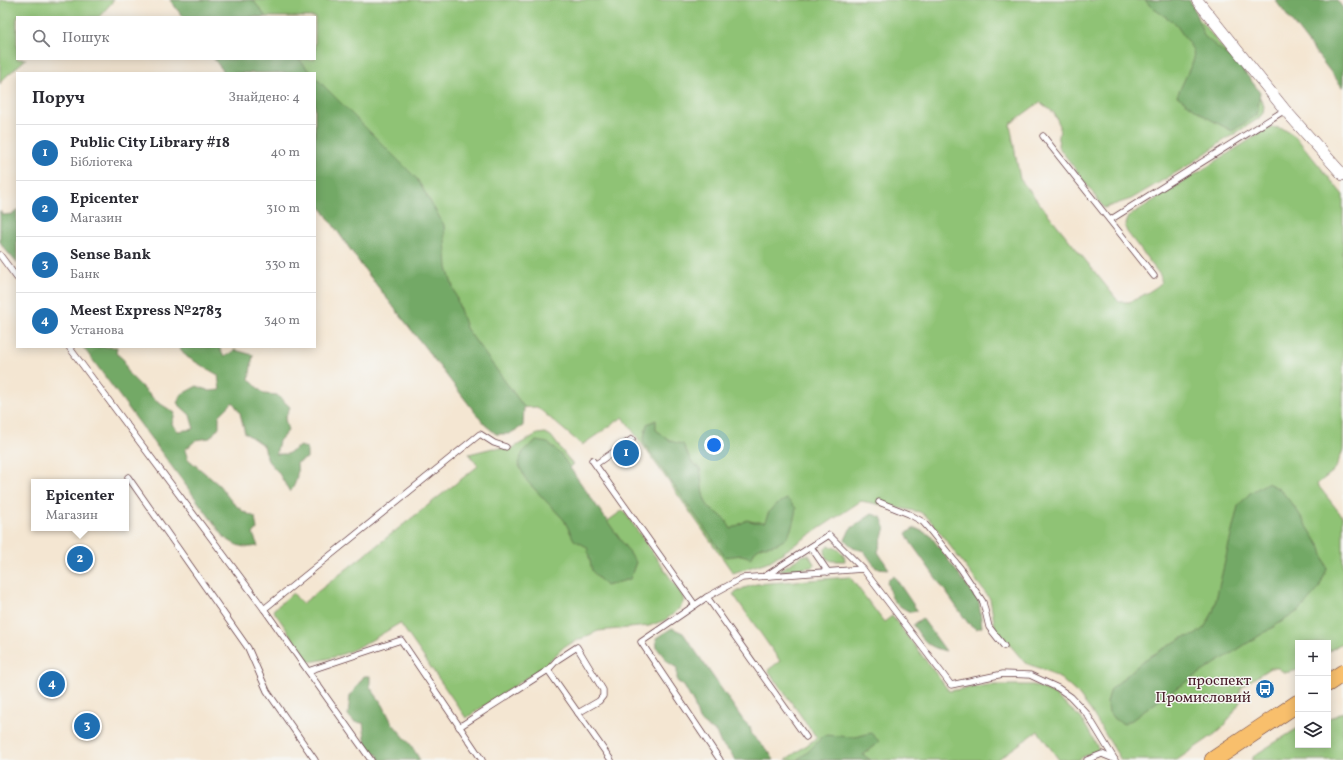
<!DOCTYPE html>
<html lang="uk">
<head>
<meta charset="utf-8">
<style>
	body { margin:0; font-family:Vollkorn,serif; background:#f2f2f3; color:#2b2b33 }
	.controls { position:absolute; right:12px; bottom:12px; display:grid; overflow:hidden; border-radius:0px; box-shadow:0 2px 10px #0003 }
	.controls button { width:36px; height:36px; display:grid; place-items:center; padding:0; border:0; border-bottom:1px solid #e1e1e2; background:#fff; color:#2b2b33; font:20px sans-serif }
	.you { position:absolute; left:714px; top:445px; width:14px; height:14px; margin:-10px; border:3px solid #fff; border-radius:50%; background:#1a73e8; box-shadow:0 0 0 6px #1a73e833 }
	.badge { display:grid; place-items:center; width:26px; height:26px; border-radius:50%; background:#1f6fb2; color:#fff; font-size:13px; font-weight:700 }
	.pin { position:absolute; translate:-50% -50%; border:2px solid #fff; box-shadow:0 1px 4px #0006 }
	.popup { position:absolute; left:31px; top:479px; width:98px; height:52px; box-sizing:border-box; display:grid; place-content:center; border-radius:0px; background:#fff; filter:drop-shadow(0 1px 3px #0005); font-size:13px; white-space:nowrap; color:#7c7c81 }
	.popup b { font-size:15px; color:#2b2b33 }
	.popup::after { content:''; position:absolute; left:50%; top:100%; margin-left:-8px; border:8px solid transparent; border-top-color:#fff }
	.list { margin:0; padding:0; list-style:none }
	h2 { display:flex; justify-content:space-between; align-items:center; height:52px; margin:0; padding:0 16px; font-size:17px }
	h2 small { font-size:13px; font-weight:400; color:#7c7c81 }
	.list li { display:grid; grid-template-columns:26px 1fr auto; gap:12px; align-items:center; box-sizing:border-box; height:56px; padding:0 16px; border-top:1px solid #e1e1e2 }
	.list b { display:block; font-size:15px; white-space:nowrap }
	.list p { margin:0; font-size:13px; white-space:nowrap; color:#7c7c81 }
	.list em { font-size:13px; font-style:normal; color:#7c7c81 }
	.icon { flex:none; width:22px; height:22px; fill:none; stroke:currentColor; stroke-width:2; stroke-linecap:round; stroke-linejoin:round }
	.map { position:relative; flex:none; width:1343px; height:760px; overflow:hidden }
	.search { position:absolute; background:#fff; box-shadow:0 2px 10px #0003; left:16px; top:16px; width:300px; height:44px; display:flex; align-items:center; gap:10px; box-sizing:border-box; padding:0 14px; border-radius:0px; color:#7c7c81; font-size:15px }
	.panel { position:absolute; background:#fff; box-shadow:0 2px 10px #0003; left:16px; top:72px; width:300px; height:276px; border-radius:0px }
	.map>svg:first-child { display:block }
</style>
</head>
<body>
<div class="map">
<svg width="1343" height="760" viewBox="0 0 1343 760">
	<rect width="100%" height="100%" fill="#f6f6f2"/>
	<filter id="ink" filterUnits="userSpaceOnUse"><feTurbulence type="fractalNoise" baseFrequency=".025" numOctaves="2"/><feDisplacementMap in="SourceGraphic" scale="8" xChannelSelector="R" yChannelSelector="G"/><feConvolveMatrix kernelMatrix="1 2 1 2 8 2 1 2 1" color-interpolation-filters="sRGB"/></filter>
	<filter id="wash" filterUnits="userSpaceOnUse"><feTurbulence type="fractalNoise" baseFrequency=".012" numOctaves="4" result="noise"/><feDisplacementMap in="SourceGraphic" scale="16" xChannelSelector="R" yChannelSelector="G"/><feGaussianBlur stdDeviation="0.9" result="paint"/><feColorMatrix in="noise" values="0 0 0 0 0 0 0 0 0 0 0 0 0 0 0 0 0 1.4 0 .05"/><feComposite in="paint" operator="in"/></filter>
	<g filter="url(#wash)">
		<rect width="100%" height="100%" fill="#f4e6d2"/>
		<!-- green -->
		<g fill="#8fc375" stroke="#6c7150">
			<polygon points="0,0 114,0 99,17 17,17 17,59 26,59 2,80 0,84"/>
			<path d="M170 0H1184L1257 91 1264 106 1263 113 1258 119 1223 141 1189 165 1131 199 1104 208 1058 146 1060 126 1054 113 1040 102 1010 124 1020 179 1119 302C1122 302 1126 302 1129 302 1134 301 1156 288 1160 284 1162 281 1161 278 1160 275L1127 232 1125 227 1129 216 1267 129C1278 125 1286 130 1295 136L1343 195V450L1335 470 1317 484 1343 517V642L1328 652V643H1298V670C1289 672 1286 675 1278 668H1270L1241 687 1239 695 1240 702 1225 725 1215 734 1177 760H1121L1091 711 1078 694 1061 679 1047 671 1025 663 995 627 990 599 938 530 928 518 920 512 861 501 770 561 733 573 623 417 582 445 537 407 473 409 362 266 315 199V73H225L214 59H315V17H183Z"/>
			<path d="M545 433 551 436 573 465 567 469 605 523 623 510 682 595 684 601 681 606 676 612 665 620 649 626 598 631 565 646 543 667 466 718 400 623C370 641 346 658 309 662L273 610 293 593 302 604 478 466 469 454 493 448 511 449 537 434Z"/>
			<path d="M828 546C836 547 845 552 845 561H832L826 558 825 549Z"/>
			<polygon points="804,555 809,555 814,564 813,567 778,571"/>
			<polygon points="850,577 884,622 892,616 949,691 989,685 1033,685 1051,692 1081,718 1100,751 1093,752 1077,760 1059,760 1038,731 997,760 785,760 817,738 768,670 780,661 733,594 744,588 756,584"/>
			<polygon points="1343,712 1343,760 1251,760 1255,755 1298,728 1298,745 1328,745 1328,718 1336,716"/>
		</g>
		<!-- forest -->
		<g fill="#73a966" stroke="#5e6448">
			<polygon points="170,0 253,0 266,17 183,17"/>
			<polygon points="1145,0 1189,0 1192,4 1204,36 1239,65 1260,92 1257,115 1232,131 1206,117 1177,96 1194,59 1193,50 1175,23 1151,7"/>
			<polygon points="1275,0 1337,0 1343,8 1343,88"/>
			<polygon points="214,59 299,59 311,73 225,73"/>
			<polygon points="315,77 417,179 444,225 447,268 466,328 524,407 523,426 509,434 496,434 484,424 362,266 315,199"/>
			<polygon points="17,209 17,263 3,247 0,241 0,211 3,215 13,214"/>
			<path d="M83 347H117L116 353 124 360 128 373 156 401 175 413 172 424 178 431 194 429 190 415 177 403 182 394 197 386 210 391 220 390 218 375 187 357 179 347H219L224 357 235 350 253 355 249 379 264 394 277 395 290 407 285 419 288 431 279 441 276 454H287L300 446 307 448V458L297 463C298 474 297 483 290 492L278 472 268 461 264 446 245 433 240 413 233 402 219 416V427L210 438 196 440 185 450 188 459 219 485 232 502 244 512 255 517 257 529 253 534 258 546C243 549 237 546 225 538Z"/>
			<path d="M656 420V430C668 438 668 442 683 444L692 463 700 468C703 481 700 496 709 507 711 510 716 512 719 514 724 518 728 523 731 529L747 520 754 522H765C770 507 773 506 787 499L796 508C792 531 789 546 762 546L755 551 751 558 742 555 725 557 643 442 647 424Z"/>
			<polygon points="536,441 548,443 561,455 636,562 630,579 606,586 592,571 587,547 574,540 564,520 526,480 518,463 524,450"/>
			<polygon points="1267,483 1280,489 1296,509 1321,548 1327,569 1318,590 1300,610 1172,691 1132,720 1124,724 1114,719 1109,712 1107,702 1111,689 1144,660 1182,638 1195,635 1204,628 1213,612 1238,506 1250,493"/>
			<polygon points="872,514 881,517 885,527 878,552 889,569 876,568 864,551 853,548 845,540 850,529"/>
			<polygon points="915,528 930,535 979,602 982,627 976,629 968,623 911,543 906,533"/>
			<path d="M894 576 917 610 910 612C893 603 891 600 887 581Z"/>
			<path d="M922 618 946 651C927 647 923 640 913 625Z"/>
			<polygon points="672,628 683,633 743,720 750,727 752,735 769,752 774,760 735,760 731,753 721,744 716,732 709,728 699,720 694,704 684,686 677,681 677,668 669,663 657,648 656,638"/>
			<polygon points="364,676 370,676 370,687 383,705 392,723 411,745 420,760 380,760 378,755 366,745 363,723 354,722 348,715 350,696"/>
			<polygon points="871,733 879,741 876,745 863,755 871,760 797,760 809,751 824,735 855,737"/>
		</g>
	</g>
	<g filter="url(#ink)">
		<g fill="none" stroke-linecap="round" stroke-linejoin="round">
			<defs>
				<g id="service">
					<polyline points="1043,136 1154,276"/>
					<polyline points="1110,220 1285,110"/>
					<polyline points="0,255 17,278"/>
					<polyline points="69,347 264,609 371,760"/>
					<polyline points="592,460 695,605"/>
					<polyline points="596,464 632,439"/>
					<polyline points="128,477 248,648 267,691 315,760"/>
					<polyline points="879,502 909,514 923,522 929,529 961,569 983,602 989,627 1004,646"/>
					<polyline points="811,547 828,572"/>
					<polyline points="767,575 829,535 863,569"/>
					<polyline points="707,597 742,578 863,569 951,685 1003,674 1030,675 1058,688 1071,697 1087,714 1115,760"/>
					<polyline points="264,609 480,434 494,443 506,447"/>
					<polyline points="548,670 611,760"/>
					<polyline points="308,671 401,640 482,760"/>
					<polyline points="459,727 548,670 557,660 577,647 603,690 603,696 599,701 578,713"/>
					<polyline points="720,760 641,642 707,597 806,737"/>
					<polyline points="1087,760 1102,754 1114,759"/>
				</g>
				<polyline id="minor" points="1197,0 1285,110 1343,175"/>
				<g id="primary">
					<polyline points="1328,683 1343,673"/>
					<polyline points="1213,760 1298,703"/>
				</g>
			</defs>
			<!-- service casing -->
			<use href="#service" stroke="#643d44" stroke-width="7"/>
			<!-- minor casing -->
			<use href="#minor" stroke="#643d44" stroke-width="12"/>
			<!-- primary casing -->
			<use href="#primary" stroke="#643d44" stroke-width="18"/>
			<!-- service -->
			<use href="#service" stroke="#fff" stroke-width="5.5"/>
			<!-- minor -->
			<use href="#minor" stroke="#fff" stroke-width="11"/>
			<!-- primary -->
			<use href="#primary" stroke="#f8bf6c" stroke-width="17"/>
		</g>
	</g>
	<!-- icons -->
	<defs>
		<symbol id="bus-disc" viewBox="-11 -11 22 22"><circle r="9.5" fill="#1f6fb2" stroke="#f6f6f2"/><path d="M-5-6H5V4H4V6H2V4H-2V6H-4V4H-5ZM-3.5-4V0h7V-4ZM-3.5 1.2v1.5H-2V1.2ZM2 1.2v1.5H3.5V1.2Z" fill="#fff"/></symbol>
	</defs>
	<g fill-rule="evenodd">
		<use href="#bus-disc" x="1254" y="678" width="22" height="22"/>
	</g>
	<g text-anchor="middle" stroke-width="3" stroke-linejoin="round" paint-order="stroke">
		<!-- poi labels -->
		<g font-size="15" fill="#4a1f2b" stroke="#f6f6f2" text-anchor="end">
			<text x="1251" y="685">проспект<tspan x="1251" dy="17">Промисловий</tspan></text>
		</g>
	</g>
</svg>
<div class="controls">
<button>+</button>
<button>−</button>
<button><svg class="icon" aria-label="layers" viewBox="0 0 24 24"><path d="M12 4l9 5-9 5-9-5zM3 14l9 5 9-5"/></svg></button>
</div>
<div class="you"></div>
<div class="pin badge" style="left:626px;top:453px">1</div>
<div class="pin badge" style="left:80px;top:559px">2</div>
<div class="popup"><b>Epicenter</b>Магазин</div>
<div class="pin badge" style="left:87px;top:726px">3</div>
<div class="pin badge" style="left:52px;top:684px">4</div>
<div class="search"><svg class="icon" aria-label="search" viewBox="0 0 24 24"><circle cx="10" cy="10" r="6"/><path d="M15 15l6 6"/></svg>Пошук</div>
<section class="panel">
<h2>Поруч<small>Знайдено: 4</small></h2>
<ul class="list">
<li><span class="badge">1</span><div><b>Public City Library #18</b><p>Бібліотека</p></div><em>40 m</em></li>
<li><span class="badge">2</span><div><b>Epicenter</b><p>Магазин</p></div><em>310 m</em></li>
<li><span class="badge">3</span><div><b>Sense Bank</b><p>Банк</p></div><em>330 m</em></li>
<li><span class="badge">4</span><div><b>Meest Express №2783</b><p>Установа</p></div><em>340 m</em></li>
</ul>
</section>
</div>
</body>
</html>
